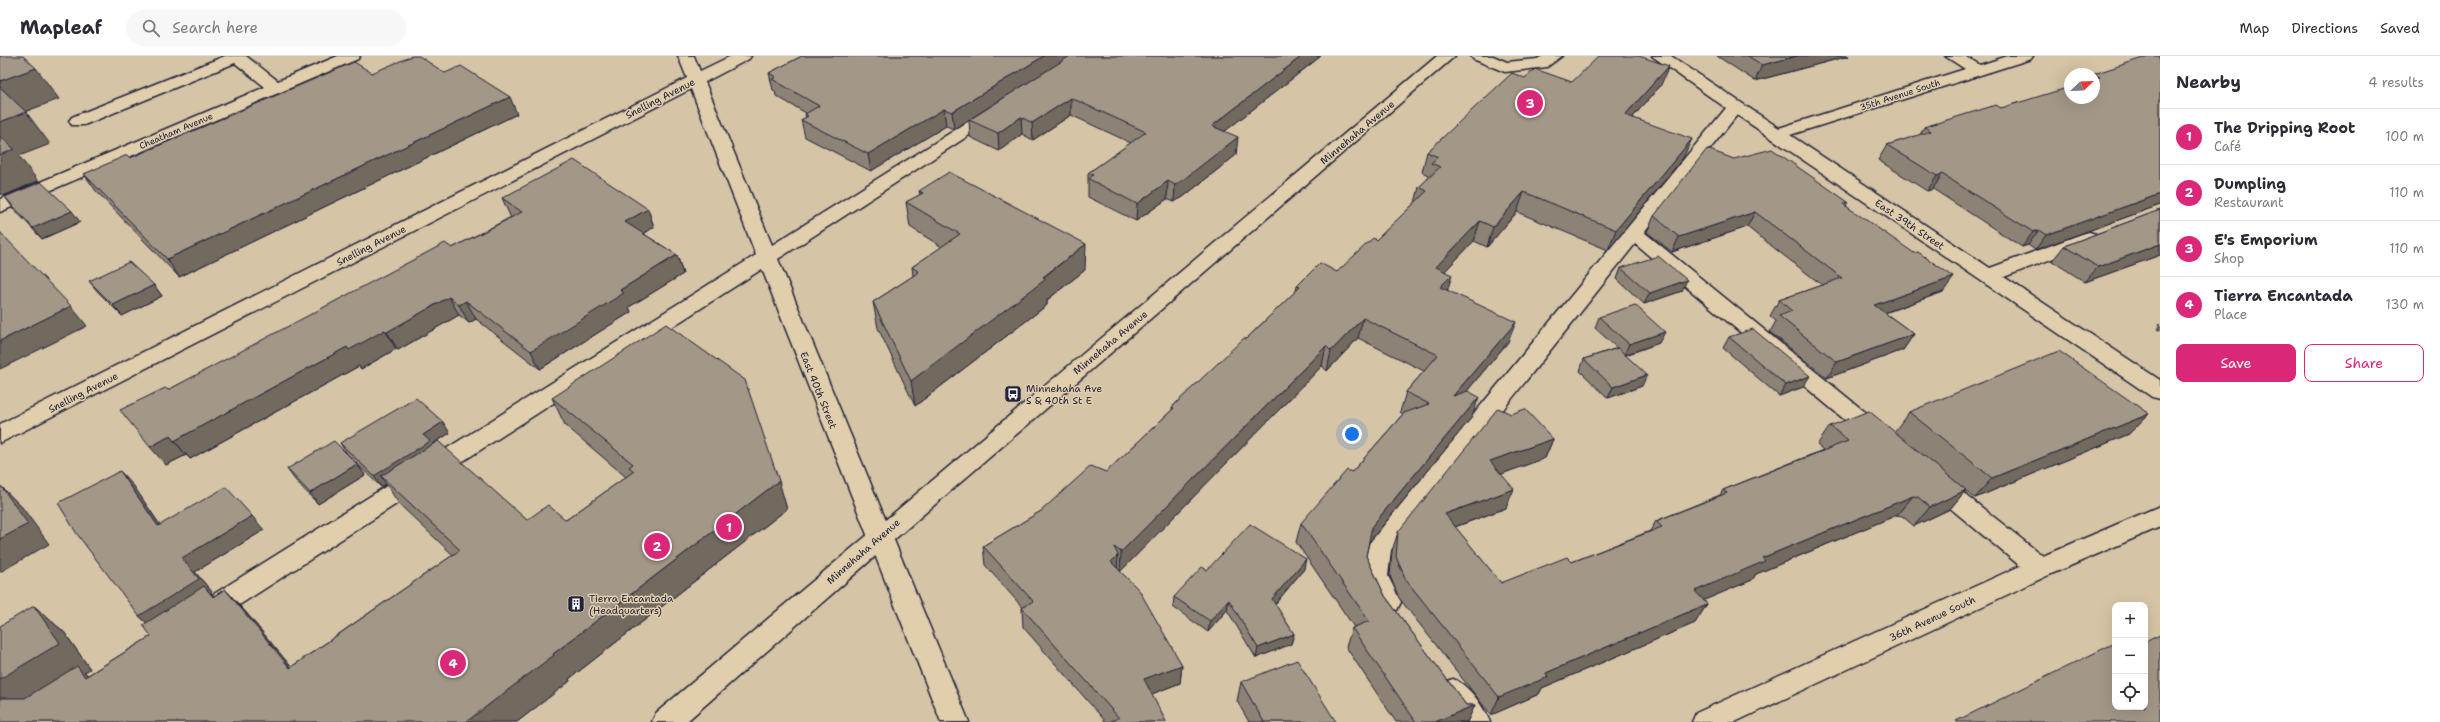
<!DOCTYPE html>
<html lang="en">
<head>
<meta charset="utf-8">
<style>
	body { margin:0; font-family:"Shantell Sans",sans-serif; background:#f7f7f7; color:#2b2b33 }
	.controls { position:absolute; right:12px; bottom:12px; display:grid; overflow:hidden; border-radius:8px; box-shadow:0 4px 16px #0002 }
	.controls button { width:36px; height:36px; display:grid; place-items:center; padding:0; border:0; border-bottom:1px solid #e1e1e2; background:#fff; color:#2b2b33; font:20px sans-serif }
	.compass { position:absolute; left:2064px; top:12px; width:36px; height:36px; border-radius:50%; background:#fff; box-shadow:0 4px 16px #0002; rotate:67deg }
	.you { position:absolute; left:1352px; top:378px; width:14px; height:14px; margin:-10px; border:3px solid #fff; border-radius:50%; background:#1a73e8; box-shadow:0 0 0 6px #1a73e833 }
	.badge { display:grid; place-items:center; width:26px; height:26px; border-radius:50%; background:#db2777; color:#fff; font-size:13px; font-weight:700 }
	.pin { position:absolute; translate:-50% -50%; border:2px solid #fff; box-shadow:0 1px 4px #0006 }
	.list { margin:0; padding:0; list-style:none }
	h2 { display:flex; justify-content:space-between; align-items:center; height:52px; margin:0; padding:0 16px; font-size:17px }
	h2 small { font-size:13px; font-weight:400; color:#7c7c81 }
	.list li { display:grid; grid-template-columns:26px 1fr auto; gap:12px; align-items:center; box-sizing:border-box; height:56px; padding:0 16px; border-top:1px solid #e1e1e2 }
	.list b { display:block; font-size:15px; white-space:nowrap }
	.list p { margin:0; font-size:13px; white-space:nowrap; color:#7c7c81 }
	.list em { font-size:13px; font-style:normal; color:#7c7c81 }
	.actions { display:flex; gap:8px; padding:12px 16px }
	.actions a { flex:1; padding:9px 0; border:1px solid #db2777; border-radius:8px; text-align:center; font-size:14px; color:#db2777 }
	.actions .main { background:#db2777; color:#fff }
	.icon { flex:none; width:22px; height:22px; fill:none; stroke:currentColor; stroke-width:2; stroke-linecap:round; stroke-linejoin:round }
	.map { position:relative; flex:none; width:2160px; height:666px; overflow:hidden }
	header { display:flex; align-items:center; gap:24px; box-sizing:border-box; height:56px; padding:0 20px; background:#fff; border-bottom:1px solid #e1e1e2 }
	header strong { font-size:19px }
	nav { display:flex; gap:22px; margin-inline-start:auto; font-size:14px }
	.search { width:280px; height:36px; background:#f7f7f7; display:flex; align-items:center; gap:10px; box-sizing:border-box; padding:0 14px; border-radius:22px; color:#7c7c81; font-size:15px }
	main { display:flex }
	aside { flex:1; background:#fff }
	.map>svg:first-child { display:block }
</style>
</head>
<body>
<header>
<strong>Mapleaf</strong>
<div class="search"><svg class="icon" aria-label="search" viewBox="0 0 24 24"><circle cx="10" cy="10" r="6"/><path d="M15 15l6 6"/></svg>Search here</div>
<nav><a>Map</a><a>Directions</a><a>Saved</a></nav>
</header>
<main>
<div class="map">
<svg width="2160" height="666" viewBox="0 0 2160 666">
	<rect width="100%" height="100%" fill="#d5c4a5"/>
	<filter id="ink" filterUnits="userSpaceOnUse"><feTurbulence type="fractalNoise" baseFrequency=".025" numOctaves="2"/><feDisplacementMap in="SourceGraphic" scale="8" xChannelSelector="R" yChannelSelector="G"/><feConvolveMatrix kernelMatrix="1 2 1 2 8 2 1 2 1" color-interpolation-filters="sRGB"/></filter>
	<g filter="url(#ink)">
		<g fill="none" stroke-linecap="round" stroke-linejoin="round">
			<defs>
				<g id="minor">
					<polygon points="225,0 246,0 278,25 338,0 360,0 358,3 0,156 0,143 265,31 235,7 84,69 72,69 69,65 72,61"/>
					<polygon points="678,0 694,0 700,15 731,0 751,0 749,3 705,26 772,189 990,52 1002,52 1005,56 778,203 969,666 941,666 762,213 216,564 207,567 198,564 194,556 198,548 756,199 691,33 0,387 0,368 687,22"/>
					<polygon points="1471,0 1493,0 1507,6 1537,3 1543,0 1562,0 1547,11 1505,16 1473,3"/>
					<path d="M1652 0H1671L1779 72 1965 13 1945 0H1965L1980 9 2008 0H2033L2031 3 1790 79 1990 212 2082 178 2089 176 2096 178 2099 182 2096 186 2004 221 2160 324V343L2152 341 1737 59 1644 176 1886 373 1889 379 1886 385 1878 388 1870 385 1635 188 1391 494 1388 520 1401 546 1397 554 1388 557 1379 554C1366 528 1356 512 1370 484L1726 52Z"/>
					<polygon points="1934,417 1942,420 2043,500 2160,450 2160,471 2049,519 1735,666 1692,666 1696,657 2020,510 1926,432 1922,426 1926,420"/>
					<path d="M1453 623C1469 629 1483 650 1490 666H1460L1439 635 1443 626Z"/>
				</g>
				<polygon id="major" points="1437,0 1455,0 888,489 686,666 652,666 656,657"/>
			</defs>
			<!-- minor casing -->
			<use href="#minor" stroke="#22223b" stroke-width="3"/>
			<!-- major casing -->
			<use href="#major" stroke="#22223b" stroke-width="3"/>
			<!-- minor -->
			<use href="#minor" fill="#e0ceac" fill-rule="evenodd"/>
			<!-- major -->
			<use href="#major" fill="#e0ceac" fill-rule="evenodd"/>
		</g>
		<!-- wall -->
		<g fill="#8c8274" stroke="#22223b">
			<polygon points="802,0 1321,0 1225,75 1236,99 1183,141 1174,146 1167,143 1136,165 1088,141 1088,117 1131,87 1071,59 1033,84 1022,78 999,95 970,81 969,64 970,63 954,73 946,70 871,115 805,81 801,64 806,61 805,58 806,57 776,40 775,35 773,34 769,17"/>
			<polygon points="1717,0 1849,0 1755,25"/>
			<polygon points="2160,0 2160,149 2035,194 2028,189 2022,191 1933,133 1927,135 1878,104 1887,89 1920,79 1924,71 2001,52 2094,42 2094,18"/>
			<polygon points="372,17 445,17 517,58 179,221 96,135 84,118 130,102"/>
			<polygon points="1525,22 1572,26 1661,29 1633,61 1683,102 1608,194 1517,156 1487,191 1474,185 1445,215 1448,235 1508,286 1467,335 1472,361 1369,487 1366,500 1385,540 1466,649 1475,649 1467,666 1396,666 1346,591 1352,572 1354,571 1296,486 1301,467 1352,416 1403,358 1400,356 1406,336 1424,315 1358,282 1327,315 1322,310 1120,515 1182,609 1180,627 1151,638 1166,666 1106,666 1023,571 1022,552 1023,552 985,509 983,490 1106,416 1172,354 1172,351 1246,283 1296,235 1297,230 1337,216 1376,184 1415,147 1419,131 1427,124 1428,119 1422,116 1427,96"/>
			<polygon points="919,135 1085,214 1047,244 1047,249 915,350 878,272 873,246 913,220 912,211 942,191 910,171 906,146 920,139"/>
			<polygon points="5,141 80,166 42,183 13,152"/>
			<polygon points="502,142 648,153 654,171 644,178 677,199 683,218 629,251 631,256 540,313 476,263 469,267 459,259 398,294 396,293 361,313 359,310 190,403 186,399 166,409 168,334 456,190 511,161 510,160"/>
			<polygon points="1848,146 1846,150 1943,236 1885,257 1914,278 1903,294 1827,322 1770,276 1776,265 1770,260 1779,244 1822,229 1747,171 1672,196 1647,176 1654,160"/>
			<polygon points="2160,154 2160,199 2085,226 2052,205 2064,190"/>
			<polygon points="1621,212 1682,235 1644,248 1617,223"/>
			<polygon points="89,225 154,229 162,240 122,260 98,236"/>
			<polygon points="1599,261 1659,287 1626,299 1642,330 1608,342 1580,315 1584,303 1617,292 1595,272"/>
			<polygon points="2160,268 2160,275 2157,273 2159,270"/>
			<polygon points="1729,281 1803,331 1779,340 1723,292"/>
			<polygon points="552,342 787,453 569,623 570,625 517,666 0,666 34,550 64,576 90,613 84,616 88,619 151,580 146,566 133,429 160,469 264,474 195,516 212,536 211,537 214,540 225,533 249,560 291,611 453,499 399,448 386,428 381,431 356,407 365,419 318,448 295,424 287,413 347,398 340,387 450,377 432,388 432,389 527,464 566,464 626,421 565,369"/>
			<polygon points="1909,356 2149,358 2129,378 1975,442 1965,435 1950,453 1914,470 1902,460 1897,459 1756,518 1752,524 1704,544 1707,548 1695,567 1542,632 1539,638 1491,659 1399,542 1390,520 1392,495 1398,476 1553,383 1545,402 1501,418 1506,452 1455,471 1501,527 1572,506 1650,475 1656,465 1720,439 1723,434 1823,394 1817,389 1830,370 1894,376"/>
			<polygon points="1304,513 1275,548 1294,578 1291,588 1256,602 1227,554 1208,576 1173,551 1174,541 1207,514"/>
			<polygon points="1241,626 1336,666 1249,666 1237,645"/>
		</g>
		<!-- shaded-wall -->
		<g fill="#726a5e" stroke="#22223b">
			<polygon points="1044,0 1071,0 954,73 952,56"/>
			<polygon points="1302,0 1321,0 1210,87 1212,70"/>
			<polygon points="1797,0 1849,0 1755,25 1762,9"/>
			<polygon points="1669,10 1661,29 1618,78 1625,59"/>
			<polygon points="36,12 59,43 19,58 0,33 0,25"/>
			<polygon points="510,41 517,58 179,221 167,203"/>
			<polygon points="1071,42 1071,59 1033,84 1032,67"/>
			<polygon points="944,53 946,70 871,115 868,98"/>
			<polygon points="26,56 50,88 19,100 38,125 3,140 0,137 0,66"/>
			<polygon points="1021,61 1022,78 999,95 998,77"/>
			<polygon points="1238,81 1236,99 1183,141 1174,146 1175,129"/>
			<polygon points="1692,83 1683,102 1608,194 1616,174"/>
			<polygon points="1942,118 1933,133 1927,135 1937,120"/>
			<polygon points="1168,125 1167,143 1136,165 1137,148"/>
			<polygon points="1524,136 1517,156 1487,191 1493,171"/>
			<polygon points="2160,138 2160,149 2035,194 2046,179"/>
			<polygon points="648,153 654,171 632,184 625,166"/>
			<polygon points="72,155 80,166 42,183 33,172"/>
			<polygon points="1755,156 1747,171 1672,196 1679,181"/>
			<polygon points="1480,165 1474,185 1430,231 1436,211"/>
			<polygon points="2039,174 2028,189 2022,191 2033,176"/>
			<polygon points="1086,188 1085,214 1047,244 1047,249 915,350 911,325"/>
			<polygon points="2160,188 2160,199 2085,226 2098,211"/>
			<polygon points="677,199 683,218 629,251 631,256 540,313 531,295 620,234"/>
			<polygon points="1452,219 1446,239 1440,231"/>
			<polygon points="1954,221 1943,236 1864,264 1874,249"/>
			<polygon points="1687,224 1682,235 1644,248 1650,237"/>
			<polygon points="154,229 162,240 122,260 113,249"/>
			<polygon points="449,241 459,259 398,294 387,276"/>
			<polygon points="466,245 476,263 469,267 459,249"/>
			<polygon points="71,250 87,270 0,313 0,285"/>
			<polygon points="1363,262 1358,282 1327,315 1331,295"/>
			<polygon points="1516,266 1508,286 1446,360 1453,340"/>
			<polygon points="385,274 396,293 361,313 359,310 190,403 174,385 347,291"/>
			<polygon points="1665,276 1659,287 1624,299 1629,288"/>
			<polygon points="1914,278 1903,294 1827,322 1837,306"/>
			<polygon points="1326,290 1322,310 1120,516 1121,496"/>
			<polygon points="1647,319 1642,330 1608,342 1613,331"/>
			<polygon points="1810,320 1803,331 1779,340 1786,329"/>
			<polygon points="1479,341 1472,361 1366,490 1372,470"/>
			<polygon points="2149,358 2129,378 1975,442 1992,422"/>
			<polygon points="443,366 450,377 432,388 436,396 381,420 386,428 381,431 374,420 423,379"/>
			<polygon points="170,380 186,399 166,409 150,391"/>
			<polygon points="1553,383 1545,402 1483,425 1490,405"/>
			<polygon points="357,408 365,419 318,448 310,437"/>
			<polygon points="120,415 133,429 170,484 158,470"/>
			<polygon points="779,425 787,453 569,623 570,625 517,666 466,666 553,598"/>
			<polygon points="1,430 22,451 49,488 0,516"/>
			<polygon points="1514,433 1506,452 1438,477 1445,458"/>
			<polygon points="1966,434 1950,453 1914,470 1930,451"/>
			<polygon points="1913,440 1897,459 1756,518 1752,524 1683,553 1695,535 1762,502"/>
			<polygon points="252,460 264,474 195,516 212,536 211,537 229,557 153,573 139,560 182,502"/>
			<polygon points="1118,499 1117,518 1111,506"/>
			<polygon points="1306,503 1304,513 1270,554 1272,543"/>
			<polygon points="225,533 249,560 313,637 290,612"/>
			<polygon points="1229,544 1227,554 1208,576 1210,565"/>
			<polygon points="1707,548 1695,567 1542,632 1539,638 1491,659 1499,641 1546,617"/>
			<polygon points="34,550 64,576 90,613 84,616 106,635 0,654 0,623"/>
			<polygon points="1294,578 1291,588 1256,602 1258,592"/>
			<polygon points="1182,609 1180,627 1142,642 1144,623"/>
			<polygon points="1475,649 1467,666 1435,666"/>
		</g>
		<!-- building -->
		<g fill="#a39787" stroke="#22223b">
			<polygon points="0,0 23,0 36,12 0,25"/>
			<polygon points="412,0 419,0 445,17 461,10 510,41 167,203 84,118 127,99 130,102 354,6 372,17"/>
			<polygon points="802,0 1044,0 952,56 944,53 868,98 801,64 808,60 805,58 819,50 772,23 776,21 769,17"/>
			<polygon points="1070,0 1302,0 1212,70 1238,81 1184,123 1175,129 1168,125 1137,148 1089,123 1093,119 1088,117 1146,76 1071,42 1032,67 1021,61 998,77 969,64"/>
			<polygon points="1599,0 1639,0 1669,10 1625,59 1692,83 1616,174 1524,136 1493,171 1480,165 1436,211 1452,219 1440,231 1516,266 1453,340 1468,335 1479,341 1372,470 1366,500 1385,540 1466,649 1475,649 1435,666 1416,666 1352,572 1369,565 1301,467 1347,414 1352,416 1404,357 1429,348 1406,336 1438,299 1363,262 1331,295 1326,290 1121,496 1114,491 1118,499 1111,506 1139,534 1182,609 1144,623 1166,666 1109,666 1119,662 1022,552 1033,545 983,490 1041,455 1091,410 1106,416 1174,352 1172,351 1218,307 1244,282 1246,283 1300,231 1297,230 1320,207 1337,216 1373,182 1376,184 1427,135 1419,131 1440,111 1431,107 1438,101 1427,96 1512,17 1525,22 1535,13 1572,26"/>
			<polygon points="1748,0 1797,0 1762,9"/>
			<polygon points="2149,0 2160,0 2160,138 2046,179 2039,174 2033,176 1942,118 1937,120 1887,89 1931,75 1924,71 1996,49 2001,52 2070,31 2070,42 2094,42 2094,23 2100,22 2094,18"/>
			<polygon points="0,31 26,56 0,66"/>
			<polygon points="0,80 14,93 0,99"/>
			<polygon points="1707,93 1734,103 1772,93 1848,146 1843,148 1914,197 1918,196 1954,221 1874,249 1914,278 1837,306 1779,260 1792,255 1779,244 1842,222 1755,156 1679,181 1654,160"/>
			<polygon points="574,104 648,153 625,166 677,199 620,234 624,237 531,295 466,245 459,249 449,241 387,276 385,274 349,294 347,291 174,385 170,380 150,391 120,354 165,332 168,334 445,187 452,192 456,190 522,156 502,142"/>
			<polygon points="949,116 1086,188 1043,221 1046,223 911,325 873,246 919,216 912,211 960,178 906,146 923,137 919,135"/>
			<polygon points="41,126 72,155 33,172 5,141"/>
			<polygon points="2160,154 2160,188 2098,211 2064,190"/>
			<polygon points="0,176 71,250 0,285"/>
			<polygon points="1658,200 1687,224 1650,237 1621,212"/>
			<polygon points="129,206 154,229 113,249 89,225"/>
			<polygon points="1635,249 1665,276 1629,288 1599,261"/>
			<polygon points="666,268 745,324 779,425 553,598 554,599 466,666 0,666 0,642 25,642 77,610 85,621 151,580 143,569 204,530 213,541 225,533 290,612 460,494 381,420 438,385 527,464 548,449 566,464 634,415 629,411 633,408 552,342"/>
			<polygon points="1753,273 1810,320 1786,329 1729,281"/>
			<polygon points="1618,292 1647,319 1613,331 1584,303"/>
			<polygon points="2059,295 2149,358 1992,422 1909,356"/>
			<polygon points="416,342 443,366 423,379 430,385 374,420 340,387"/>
			<polygon points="1498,352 1511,358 1525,353 1553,383 1490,405 1514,433 1445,458 1501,527 1567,501 1572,506 1662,471 1656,465 1727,437 1723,434 1848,385 1830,370 1869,355 1966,434 1930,451 1918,441 1913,440 1762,502 1765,505 1695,535 1707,548 1546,617 1548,621 1499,641 1406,524 1396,501 1398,476"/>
			<polygon points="334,385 357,408 310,437 287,413"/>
			<polygon points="120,415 158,470 226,431 252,460 182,502 199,523 139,560 77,478 58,447"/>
			<polygon points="1,430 28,468 0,483 0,431"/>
			<polygon points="1250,468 1306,503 1272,543 1294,578 1258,592 1229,544 1210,565 1174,541 1202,511 1207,514"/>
			<polygon points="34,550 60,587 0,623 0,570"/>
			<polygon points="2160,579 2160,666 1957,666 1956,665 2115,587 2115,651 2145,651 2145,586"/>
			<polygon points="1297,604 1336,666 1264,666 1241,626"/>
		</g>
	</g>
	<!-- icons -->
	<defs>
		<symbol id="bus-square" viewBox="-11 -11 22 22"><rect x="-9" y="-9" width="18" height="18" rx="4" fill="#22223b" stroke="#e0ceac"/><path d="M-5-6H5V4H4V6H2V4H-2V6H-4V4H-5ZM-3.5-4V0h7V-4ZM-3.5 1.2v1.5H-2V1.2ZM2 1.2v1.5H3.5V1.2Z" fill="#fff"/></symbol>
		<symbol id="building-square" viewBox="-11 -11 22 22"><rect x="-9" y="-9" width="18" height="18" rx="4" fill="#22223b" stroke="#e0ceac"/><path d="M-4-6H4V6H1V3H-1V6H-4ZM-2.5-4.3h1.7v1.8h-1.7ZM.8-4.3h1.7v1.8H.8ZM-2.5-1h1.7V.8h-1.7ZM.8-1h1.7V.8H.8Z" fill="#fff"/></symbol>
	</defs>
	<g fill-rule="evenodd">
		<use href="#bus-square" x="1003" y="328" width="20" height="20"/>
		<use href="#building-square" x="566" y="538" width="20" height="20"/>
	</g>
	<g text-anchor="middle" stroke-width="3" stroke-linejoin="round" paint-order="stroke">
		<!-- far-street labels -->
		<g font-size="9" fill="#22223b" stroke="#e0ceac">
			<text transform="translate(1900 39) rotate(-18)" y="3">35th Avenue South</text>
			<text transform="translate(176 75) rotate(-23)" y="3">Cheatham Avenue</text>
		</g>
		<!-- street labels -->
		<g font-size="10" fill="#22223b" stroke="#e0ceac">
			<text transform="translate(660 42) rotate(-27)" y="4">Snelling Avenue</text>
			<text transform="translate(1357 76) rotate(-40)" y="4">Minnehaha Avenue</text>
			<text transform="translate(1910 168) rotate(34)" y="4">East 39th Street</text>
			<text transform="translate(371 189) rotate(-27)" y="4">Snelling Avenue</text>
			<text transform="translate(1110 286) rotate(-40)" y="4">Minnehaha Avenue</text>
			<text transform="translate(819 334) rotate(68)" y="4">East 40th Street</text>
			<text transform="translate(83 336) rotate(-27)" y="4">Snelling Avenue</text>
			<text transform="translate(863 495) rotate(-41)" y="4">Minnehaha Avenue</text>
			<text transform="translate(1932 562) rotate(-25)" y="4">36th Avenue South</text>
		</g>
		<!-- poi labels -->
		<g font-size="10" fill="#22223b" stroke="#e0ceac" text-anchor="start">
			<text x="1026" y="336">Minnehaha Ave<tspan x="1026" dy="12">S &amp; 40th St E</tspan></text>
			<text x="589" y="546">Tierra Encantada<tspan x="589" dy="12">(Headquarters)</tspan></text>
		</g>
	</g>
</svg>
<div class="controls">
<button>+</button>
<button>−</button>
<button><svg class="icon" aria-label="locate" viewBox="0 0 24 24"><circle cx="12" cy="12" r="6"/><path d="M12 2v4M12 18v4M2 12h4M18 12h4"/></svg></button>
</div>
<svg class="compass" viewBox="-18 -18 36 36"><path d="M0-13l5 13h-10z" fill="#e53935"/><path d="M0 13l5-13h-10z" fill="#7c7c81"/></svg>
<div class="you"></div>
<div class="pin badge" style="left:729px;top:471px">1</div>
<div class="pin badge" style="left:657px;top:490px">2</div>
<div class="pin badge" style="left:1530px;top:47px">3</div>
<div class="pin badge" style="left:453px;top:607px">4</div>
</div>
<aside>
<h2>Nearby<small>4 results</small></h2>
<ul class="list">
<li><span class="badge">1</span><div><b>The Dripping Root</b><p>Café</p></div><em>100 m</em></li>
<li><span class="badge">2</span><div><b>Dumpling</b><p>Restaurant</p></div><em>110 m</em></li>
<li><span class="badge">3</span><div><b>E's Emporium</b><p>Shop</p></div><em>110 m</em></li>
<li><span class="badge">4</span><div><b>Tierra Encantada</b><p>Place</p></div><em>130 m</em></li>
</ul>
<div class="actions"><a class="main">Save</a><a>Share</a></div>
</aside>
</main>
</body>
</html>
